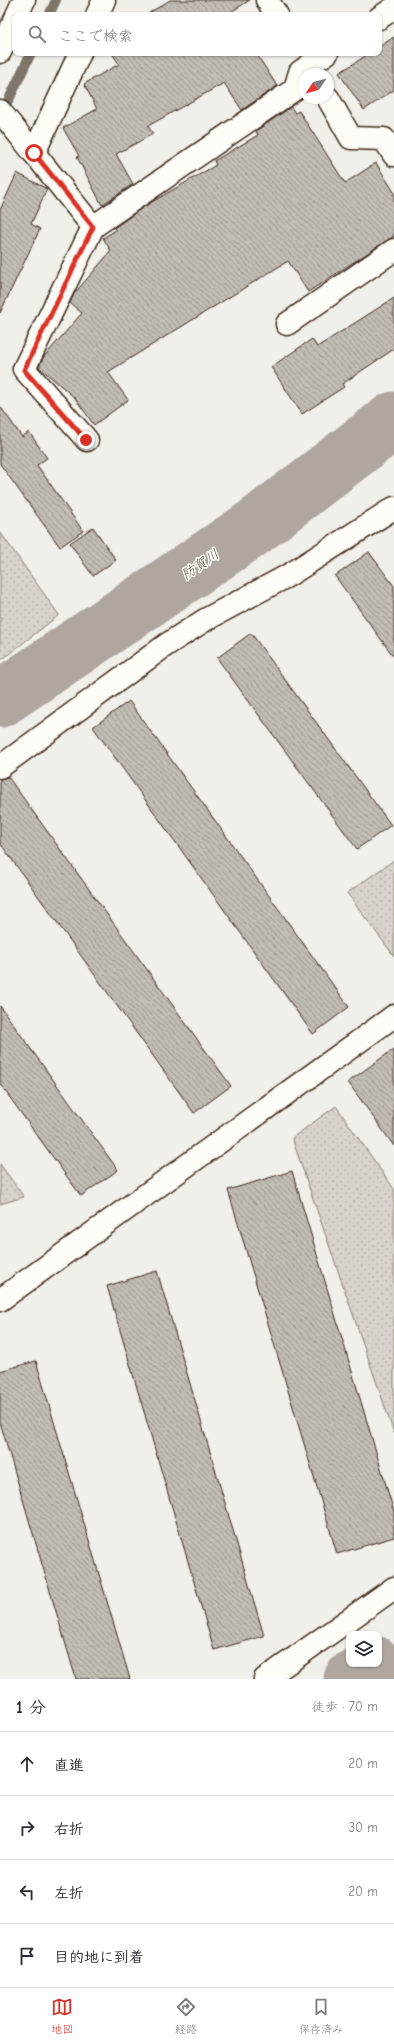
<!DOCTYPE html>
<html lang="ja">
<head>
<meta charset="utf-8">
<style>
	body { margin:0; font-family:"Comic Neue","Klee One",sans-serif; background:#f7f7f7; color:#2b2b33 }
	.controls { position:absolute; right:12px; bottom:12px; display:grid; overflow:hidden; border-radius:8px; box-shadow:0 1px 3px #0004 }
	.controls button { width:36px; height:36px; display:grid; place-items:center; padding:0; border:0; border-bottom:1px solid #e1e1e2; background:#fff; color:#2b2b33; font:20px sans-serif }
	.compass { position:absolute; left:298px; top:68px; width:36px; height:36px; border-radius:50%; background:#fff; box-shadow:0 1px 3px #0004; rotate:235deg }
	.stop { position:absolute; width:12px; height:12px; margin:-9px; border:3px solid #d93025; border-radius:50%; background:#fff }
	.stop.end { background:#d93025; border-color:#fff; box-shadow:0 1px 4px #0008 }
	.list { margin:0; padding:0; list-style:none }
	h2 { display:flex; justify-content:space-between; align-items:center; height:52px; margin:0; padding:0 16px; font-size:17px }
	h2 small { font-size:13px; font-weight:400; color:#7c7c81 }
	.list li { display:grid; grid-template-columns:26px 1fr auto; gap:12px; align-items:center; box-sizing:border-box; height:64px; padding:0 16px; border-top:1px solid #e1e1e2 }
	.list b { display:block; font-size:15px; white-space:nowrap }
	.list em { font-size:13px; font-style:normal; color:#7c7c81 }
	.icon { flex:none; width:22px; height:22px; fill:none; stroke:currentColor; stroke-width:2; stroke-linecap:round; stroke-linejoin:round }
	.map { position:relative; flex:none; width:394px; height:1679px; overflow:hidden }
	.search { position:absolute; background:#fff; box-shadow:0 1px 3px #0004; left:12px; right:12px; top:12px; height:44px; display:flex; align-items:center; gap:10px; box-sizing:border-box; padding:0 14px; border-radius:8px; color:#7c7c81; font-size:15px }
	.sheet { height:308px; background:#fff }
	nav { display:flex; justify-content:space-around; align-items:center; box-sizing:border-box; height:56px; border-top:1px solid #e1e1e2; background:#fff; font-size:11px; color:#7c7c81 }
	nav a { display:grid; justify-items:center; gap:2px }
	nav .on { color:#d93025 }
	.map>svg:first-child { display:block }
</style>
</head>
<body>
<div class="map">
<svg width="394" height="1679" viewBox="0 0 394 1679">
	<defs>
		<pattern id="park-dots" width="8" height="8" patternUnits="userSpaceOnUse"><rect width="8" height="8" fill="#d7d2cc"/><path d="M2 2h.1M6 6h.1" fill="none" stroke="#b9b4af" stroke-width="1.8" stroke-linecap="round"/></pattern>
		<pattern id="building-back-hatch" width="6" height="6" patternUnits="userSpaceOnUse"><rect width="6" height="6" fill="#c1bcb4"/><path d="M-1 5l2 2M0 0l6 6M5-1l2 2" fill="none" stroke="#9e9992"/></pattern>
	</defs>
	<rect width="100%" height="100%" fill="#f1efea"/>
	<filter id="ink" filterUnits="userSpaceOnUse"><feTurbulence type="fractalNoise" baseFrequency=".025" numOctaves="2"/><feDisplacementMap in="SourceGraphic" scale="8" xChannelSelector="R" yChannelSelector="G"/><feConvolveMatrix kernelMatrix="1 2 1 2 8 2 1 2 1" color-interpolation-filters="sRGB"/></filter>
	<g filter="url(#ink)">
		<!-- park -->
		<g fill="url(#park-dots)" stroke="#897e75">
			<polygon points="0,532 59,615 0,661"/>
			<polygon points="394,860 394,956 347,893"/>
			<polygon points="336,1106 394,1189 394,1433 292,1138"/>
			<polygon points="0,1164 24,1197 0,1204"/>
		</g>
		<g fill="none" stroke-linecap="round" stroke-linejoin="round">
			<!-- stream -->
			<g stroke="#80746b" stroke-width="10">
				<polyline points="49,15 56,0"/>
				<polyline points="2,114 31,53"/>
			</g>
			<!-- river -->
			<g stroke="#aea69f" stroke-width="57">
				<polyline points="0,699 252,529 394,420"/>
				<polyline points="352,1679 374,1664"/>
			</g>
		</g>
		<!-- building -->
		<g fill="url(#building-back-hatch)" stroke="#3b2a1e">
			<polygon points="170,0 250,0 226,15 146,15"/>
			<polygon points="394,37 394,90 364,110 339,73 370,53 379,53 379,47"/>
			<polygon points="112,53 256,53 277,86 242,110 224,83 148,126 153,134 116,154 133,184 102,205 77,157 79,156 63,128 97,109 84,84 119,64"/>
			<polygon points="291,107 295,113 299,111 345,183 376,163 394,192 394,236 308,292 288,261 108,372 128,400 94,425 75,398 39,367 43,358 82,313 70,303 74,294 111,251 103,238 116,230 114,228 145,206 216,165 214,161 258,135 256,131"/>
			<polygon points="17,173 47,189 31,224 40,229 0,313 0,210"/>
			<polygon points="394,298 394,349 342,384 344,387 302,414 271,367 312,339 317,347"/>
			<polygon points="0,406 22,437 29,432 47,458 37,465 83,531 60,547 0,464"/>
			<polygon points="93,527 116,560 93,576 70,543"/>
			<polygon points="369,552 394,586 394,657 335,576"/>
			<polygon points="251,633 391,825 357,849 217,658"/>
			<polygon points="129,701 349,1007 313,1034 93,727"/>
			<polygon points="8,777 231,1086 194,1113 0,843 0,779"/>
			<polygon points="0,1006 118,1170 81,1196 0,1084"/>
			<polygon points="394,1049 394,1146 348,1082"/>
			<polygon points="292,1171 394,1512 394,1537 337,1554 228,1190"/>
			<polygon points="157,1271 264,1636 214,1650 107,1286"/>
			<polygon points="36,1361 130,1679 76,1679 0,1422 0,1371"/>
		</g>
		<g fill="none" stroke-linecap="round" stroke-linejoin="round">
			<defs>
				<g id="minor">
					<polyline points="267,0 277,15"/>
					<polyline points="17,15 24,0"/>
					<polyline points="97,15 104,0"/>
					<polyline points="379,18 394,8"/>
					<polyline points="0,52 15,20"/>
					<polyline points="80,53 34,153 93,227"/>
					<polyline points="328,98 351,138 384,139 394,155"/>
					<polyline points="0,111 34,153"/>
					<polyline points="287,324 394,250"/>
					<polyline points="87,440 24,369 93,227 295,89 300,72 327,53"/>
					<polyline points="0,767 166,645 205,620 289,575 394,508"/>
					<polyline points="0,1300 394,1016"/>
					<polyline points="265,1679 394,1588"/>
				</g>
			</defs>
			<!-- minor casing -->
			<use href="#minor" stroke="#3b2a1e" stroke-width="25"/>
			<!-- minor -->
			<use href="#minor" stroke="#fdfcf7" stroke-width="22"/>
		</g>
	</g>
	<g fill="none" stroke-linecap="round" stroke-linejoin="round" filter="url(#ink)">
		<!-- route -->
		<polyline stroke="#d93025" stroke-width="5" points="34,153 93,227 24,370 86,440"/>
	</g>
	<g text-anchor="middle" stroke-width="3" stroke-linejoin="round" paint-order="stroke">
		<!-- water labels -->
		<g font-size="14" font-style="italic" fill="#63554b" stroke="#fdfcf7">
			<text transform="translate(200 564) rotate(-34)" y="5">防賀川</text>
		</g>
	</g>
</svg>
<div class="controls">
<button><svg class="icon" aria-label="layers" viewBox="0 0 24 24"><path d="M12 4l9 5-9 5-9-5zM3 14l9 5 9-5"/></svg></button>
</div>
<svg class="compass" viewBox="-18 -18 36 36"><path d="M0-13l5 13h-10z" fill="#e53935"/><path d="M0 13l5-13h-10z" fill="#7c7c81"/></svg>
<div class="stop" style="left:34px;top:153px"></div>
<div class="stop end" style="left:86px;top:440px"></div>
<div class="search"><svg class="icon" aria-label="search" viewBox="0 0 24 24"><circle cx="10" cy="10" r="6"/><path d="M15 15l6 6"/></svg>ここで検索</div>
</div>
<section class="sheet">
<h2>1 分<small>徒歩 · 70 m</small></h2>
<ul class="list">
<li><svg class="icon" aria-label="ahead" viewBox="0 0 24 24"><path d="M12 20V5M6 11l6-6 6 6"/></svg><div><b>直進</b></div><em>20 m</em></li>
<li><svg class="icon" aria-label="right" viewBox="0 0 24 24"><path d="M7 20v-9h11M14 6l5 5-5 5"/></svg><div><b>右折</b></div><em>30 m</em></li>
<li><svg class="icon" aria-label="left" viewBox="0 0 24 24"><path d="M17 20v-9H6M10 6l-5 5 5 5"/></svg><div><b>左折</b></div><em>20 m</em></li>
<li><svg class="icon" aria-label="arrive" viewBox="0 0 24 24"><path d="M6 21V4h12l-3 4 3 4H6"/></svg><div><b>目的地に到着</b></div></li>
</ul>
</section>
<nav>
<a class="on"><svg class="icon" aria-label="map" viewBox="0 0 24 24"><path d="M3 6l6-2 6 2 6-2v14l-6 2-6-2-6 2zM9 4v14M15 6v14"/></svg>地図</a>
<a><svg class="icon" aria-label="directions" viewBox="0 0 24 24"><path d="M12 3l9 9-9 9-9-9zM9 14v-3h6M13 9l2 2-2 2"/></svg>経路</a>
<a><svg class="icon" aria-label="saved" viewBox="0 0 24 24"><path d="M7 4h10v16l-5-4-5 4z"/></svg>保存済み</a>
</nav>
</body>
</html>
